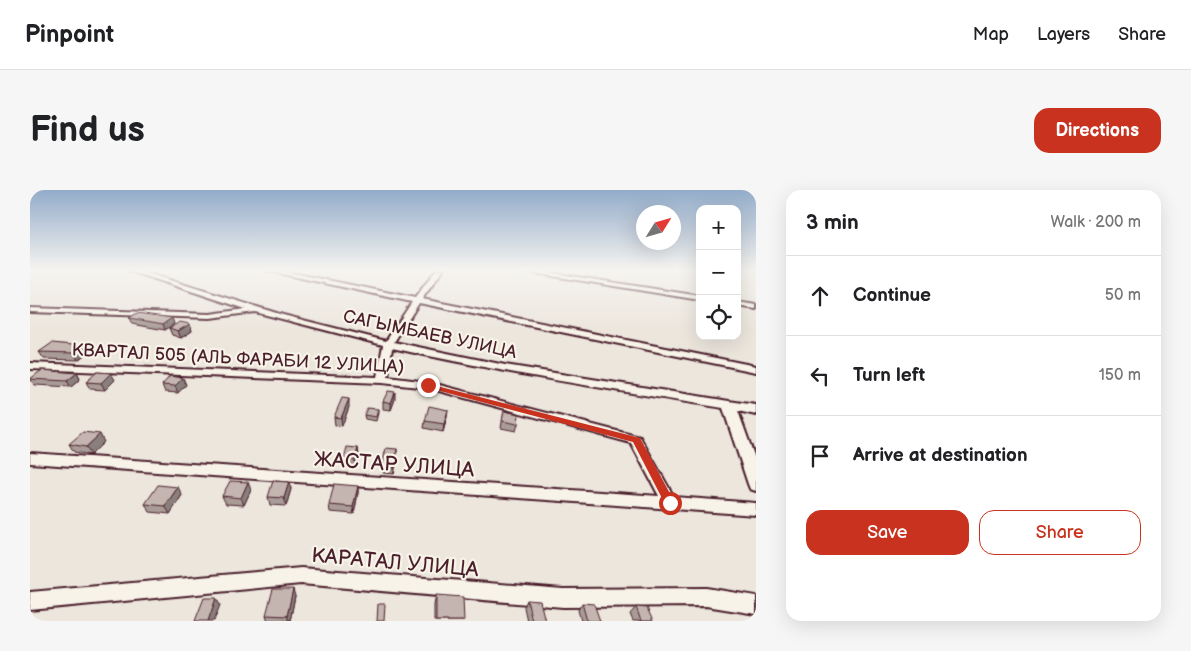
<!DOCTYPE html>
<html lang="en">
<head>
<meta charset="utf-8">
<style>
	body { margin:0; font-family:"Balsamiq Sans",sans-serif; background:#f6f6f6; color:#202124 }
	.controls { position:absolute; right:15px; top:15px; display:grid; overflow:hidden; border-radius:10px; box-shadow:0 5px 20px #0002 }
	.controls button { width:45px; height:45px; display:grid; place-items:center; padding:0; border:0; border-bottom:1px solid #e0e0e0; background:#fff; color:#202124; font:25px sans-serif }
	.compass { position:absolute; left:606px; top:15px; width:45px; height:45px; border-radius:50%; background:#fff; box-shadow:0 5px 20px #0002; rotate:53deg }
	.stop { position:absolute; width:15px; height:15px; margin:-11px; border:4px solid #c8321e; border-radius:50%; background:#fff }
	.stop.end { background:#c8321e; border-color:#fff; box-shadow:0 1px 5px #0008 }
	.list { margin:0; padding:0; list-style:none }
	h2 { display:flex; justify-content:space-between; align-items:center; height:65px; margin:0; padding:0 20px; font-size:21px }
	h2 small { font-size:16px; font-weight:400; color:#757577 }
	.list li { display:grid; grid-template-columns:32px 1fr auto; gap:15px; align-items:center; box-sizing:border-box; height:80px; padding:0 20px; border-top:1px solid #e0e0e0 }
	.list b { display:block; font-size:19px; white-space:nowrap }
	.list em { font-size:16px; font-style:normal; color:#757577 }
	.actions { display:flex; gap:10px; padding:15px 20px }
	.actions a { flex:1; padding:11px 0; border:1px solid #c8321e; border-radius:15px; text-align:center; font-size:18px; color:#c8321e }
	.actions .main { background:#c8321e; color:#fff }
	.icon { flex:none; width:28px; height:28px; fill:none; stroke:currentColor; stroke-width:2; stroke-linecap:round; stroke-linejoin:round }
	.map { position:relative; flex:none; width:726px; height:431px; overflow:hidden; border-radius:15px }
	header { display:flex; align-items:center; gap:30px; box-sizing:border-box; height:70px; padding:0 25px; background:#fff; border-bottom:1px solid #e0e0e0 }
	header strong { font-size:24px }
	nav { display:flex; gap:28px; margin-inline-start:auto; font-size:18px }
	.intro { display:flex; align-items:center; justify-content:space-between; box-sizing:border-box; height:120px; padding:0 30px }
	h1 { margin:0; font-size:35px }
	.button { padding:12px 22px; border-radius:15px; background:#c8321e; color:#fff; font-size:18px; font-weight:700 }
	main { display:flex; gap:30px; padding:0 30px }
	aside { flex:1; background:#fff; border-radius:15px; box-shadow:0 5px 20px #0002 }
	.map>svg:first-child { display:block }
</style>
</head>
<body>
<header>
<strong>Pinpoint</strong>
<nav><a>Map</a><a>Layers</a><a>Share</a></nav>
</header>
<div class="intro"><h1>Find us</h1><a class="button">Directions</a></div>
<main>
<div class="map">
<svg width="726" height="431" viewBox="0 0 726 431">
	<rect width="100%" height="100%" fill="#ece6dd"/>
	<filter id="ink" filterUnits="userSpaceOnUse"><feTurbulence type="fractalNoise" baseFrequency=".02" numOctaves="2"/><feDisplacementMap in="SourceGraphic" scale="10" xChannelSelector="R" yChannelSelector="G"/><feConvolveMatrix kernelMatrix="1 2 1 2 8 2 1 2 1" color-interpolation-filters="sRGB"/></filter>
	<g filter="url(#ink)">
		<g fill="none" stroke-linecap="round" stroke-linejoin="round">
			<defs>
				<g id="minor">
					<path d="M97 80H107L253 125 356 151 382 112 234 80H248L385 108 406 80H413L392 109 726 176V182L389 113 364 152 475 175 699 211 705 215 699 219C586 200 473 183 362 158L358 187 398 192 610 247 644 307 726 313V325L0 273V263L629 306 601 253 398 198 352 193 0 179V173L347 187 353 155 225 122 180 128 0 122V118L180 124 216 119Z"/>
					<polygon points="486,80 503,80 670,106 670,110"/>
					<polygon points="707,112 726,115 726,119 707,116"/>
					<polygon points="271,378 533,399 676,398 726,406 726,424 676,416 533,417 271,394 0,420 0,402"/>
				</g>
				<polygon id="major" points="699,211 726,215 726,225 708,221 726,271 726,301 720,299 718,294 692,215 694,212"/>
			</defs>
			<!-- minor casing -->
			<use href="#minor" stroke="#4a1f2b" stroke-width="4"/>
			<!-- major casing -->
			<use href="#major" stroke="#4a1f2b" stroke-width="4"/>
			<!-- minor -->
			<use href="#minor" fill="#f7f3e8" fill-rule="evenodd"/>
			<!-- major -->
			<use href="#major" fill="#f7f3e8" fill-rule="evenodd"/>
		</g>
		<!-- wall -->
		<g fill="#a99c97" stroke="#4a1f2b">
			<polygon points="99,128 142,128 144,134 135,140 102,134"/>
			<polygon points="160,134 162,141 151,148 142,145 139,138"/>
			<polygon points="53,156 57,163 48,170 14,169 9,162"/>
			<polygon points="47,183 50,189 41,197 5,195 0,189"/>
			<polygon points="153,188 156,195 148,203 135,202 132,195"/>
			<polygon points="85,190 75,200 60,199 56,192"/>
			<polygon points="365,209 361,220 353,219 353,211"/>
			<polygon points="319,217 312,236 305,235 304,227"/>
			<polygon points="348,219 348,223 346,231 335,229 334,225"/>
			<polygon points="474,221 488,234 486,241 471,238"/>
			<polygon points="417,227 413,242 394,238 395,231"/>
			<polygon points="74,252 61,265 44,262 39,254"/>
			<polygon points="328,258 329,266 326,278 315,277 314,269"/>
			<polygon points="367,267 364,284 353,283 352,275"/>
			<polygon points="259,292 261,299 256,316 240,315 238,307"/>
			<polygon points="328,296 328,303 324,324 300,322 299,315"/>
			<polygon points="221,300 214,315 196,314 192,306"/>
			<polygon points="152,305 140,324 120,322 115,314"/>
			<polygon points="406,405 434,431 404,431 404,415"/>
			<polygon points="265,406 260,431 238,431 236,425"/>
			<polygon points="497,410 515,431 497,431 494,417"/>
			<polygon points="552,413 570,431 551,431 548,420"/>
			<polygon points="606,417 623,431 603,431 600,424"/>
		</g>
		<!-- shaded-wall -->
		<g fill="#897f7b" stroke="#4a1f2b">
			<polygon points="142,128 144,134 135,140 133,134"/>
			<polygon points="160,134 162,141 151,148 148,141"/>
			<polygon points="53,156 57,163 48,170 44,163"/>
			<polygon points="47,183 50,189 41,197 37,191"/>
			<polygon points="81,183 85,190 75,200 71,193"/>
			<polygon points="153,188 156,195 148,203 145,196"/>
			<polygon points="365,202 365,209 361,220 361,213"/>
			<polygon points="319,209 319,217 312,236 311,228"/>
			<polygon points="418,220 417,227 413,242 414,234"/>
			<polygon points="70,244 74,252 61,265 56,257"/>
			<polygon points="328,258 329,266 326,278 325,270"/>
			<polygon points="367,259 367,267 364,284 364,277"/>
			<polygon points="218,292 221,300 214,315 211,308"/>
			<polygon points="259,292 261,299 256,316 254,308"/>
			<polygon points="328,296 328,303 324,324 323,317"/>
			<polygon points="148,297 152,305 140,324 135,316"/>
			<polygon points="263,399 265,406 260,431 259,431 257,426"/>
			<polygon points="186,408 190,415 184,431 178,431"/>
		</g>
		<!-- building -->
		<g fill="#c4b5b0" stroke="#4a1f2b">
			<polygon points="107,123 142,128 133,134 99,128"/>
			<polygon points="150,132 160,134 148,141 139,138"/>
			<polygon points="22,153 53,156 44,163 9,162"/>
			<polygon points="12,180 47,183 37,191 0,189"/>
			<polygon points="67,182 81,183 71,193 56,192"/>
			<polygon points="140,186 153,188 145,196 132,195"/>
			<polygon points="358,201 365,202 361,213 353,211"/>
			<polygon points="312,208 319,209 311,228 304,227"/>
			<polygon points="399,216 418,220 414,234 395,231"/>
			<polygon points="337,218 348,219 346,227 334,225"/>
			<polygon points="474,221 489,224 488,234 472,231"/>
			<polygon points="53,242 70,244 56,257 39,254"/>
			<polygon points="317,257 328,258 325,270 314,269"/>
			<polygon points="356,258 367,259 364,277 352,275"/>
			<polygon points="200,291 218,292 211,308 192,306"/>
			<polygon points="243,291 259,292 254,308 238,307"/>
			<polygon points="304,294 328,296 323,317 299,315"/>
			<polygon points="128,295 148,297 135,316 115,314"/>
			<polygon points="243,399 263,399 257,426 236,425"/>
			<polygon points="406,405 433,407 434,431 406,431"/>
			<polygon points="174,408 186,408 178,431 165,431"/>
			<polygon points="497,410 510,411 515,431 502,431"/>
			<polygon points="552,413 564,414 570,431 557,431"/>
			<polygon points="348,414 355,414 354,431 347,431"/>
			<polygon points="606,417 617,418 623,431 611,431"/>
		</g>
	</g>
	<!-- sky -->
	<linearGradient id="sky" x2="0" y2="1"><stop stop-color="#93acca"/><stop offset="0.57" stop-color="#f6f4f0"/><stop offset="1" stop-color="#f6f4f0" stop-opacity="0"/></linearGradient>
	<rect width="726" height="141" fill="url(#sky)"/>
	<!-- route -->
	<polygon fill="#c8321e" points="395,193 610,248 645,313 643,316 636,316 603,252 395,197"/>
	<g text-anchor="middle" stroke-width="4.5" stroke-linejoin="round" paint-order="stroke">
		<!-- street labels -->
		<g font-size="18" fill="#4a1f2b" stroke="#f7f3e8">
			<text transform="translate(400 144) rotate(12)" y="6">САГЫМБАЕВ УЛИЦА</text>
			<text transform="translate(208 168) rotate(3)" y="6">КВАРТАЛ 505 (АЛЬ ФАРАБИ 12 УЛИЦА)</text>
		</g>
		<!-- near-street labels -->
		<g font-size="21" fill="#4a1f2b" stroke="#f7f3e8">
			<text transform="translate(364 274) rotate(4)" y="7">ЖАСТАР УЛИЦА</text>
			<text transform="translate(365 372) rotate(5)" y="7">КАРАТАЛ УЛИЦА</text>
		</g>
	</g>
</svg>
<div class="controls">
<button>+</button>
<button>−</button>
<button><svg class="icon" aria-label="locate" viewBox="0 0 24 24"><circle cx="12" cy="12" r="6"/><path d="M12 2v4M12 18v4M2 12h4M18 12h4"/></svg></button>
</div>
<svg class="compass" viewBox="-18 -18 36 36"><path d="M0-13l5 13h-10z" fill="#e53935"/><path d="M0 13l5-13h-10z" fill="#757577"/></svg>
<div class="stop" style="left:640px;top:313px"></div>
<div class="stop end" style="left:398px;top:195px"></div>
</div>
<aside>
<h2>3 min<small>Walk · 200 m</small></h2>
<ul class="list">
<li><svg class="icon" aria-label="ahead" viewBox="0 0 24 24"><path d="M12 20V5M6 11l6-6 6 6"/></svg><div><b>Continue</b></div><em>50 m</em></li>
<li><svg class="icon" aria-label="left" viewBox="0 0 24 24"><path d="M17 20v-9H6M10 6l-5 5 5 5"/></svg><div><b>Turn left</b></div><em>150 m</em></li>
<li><svg class="icon" aria-label="arrive" viewBox="0 0 24 24"><path d="M6 21V4h12l-3 4 3 4H6"/></svg><div><b>Arrive at destination</b></div></li>
</ul>
<div class="actions"><a class="main">Save</a><a>Share</a></div>
</aside>
</main>
</body>
</html>
